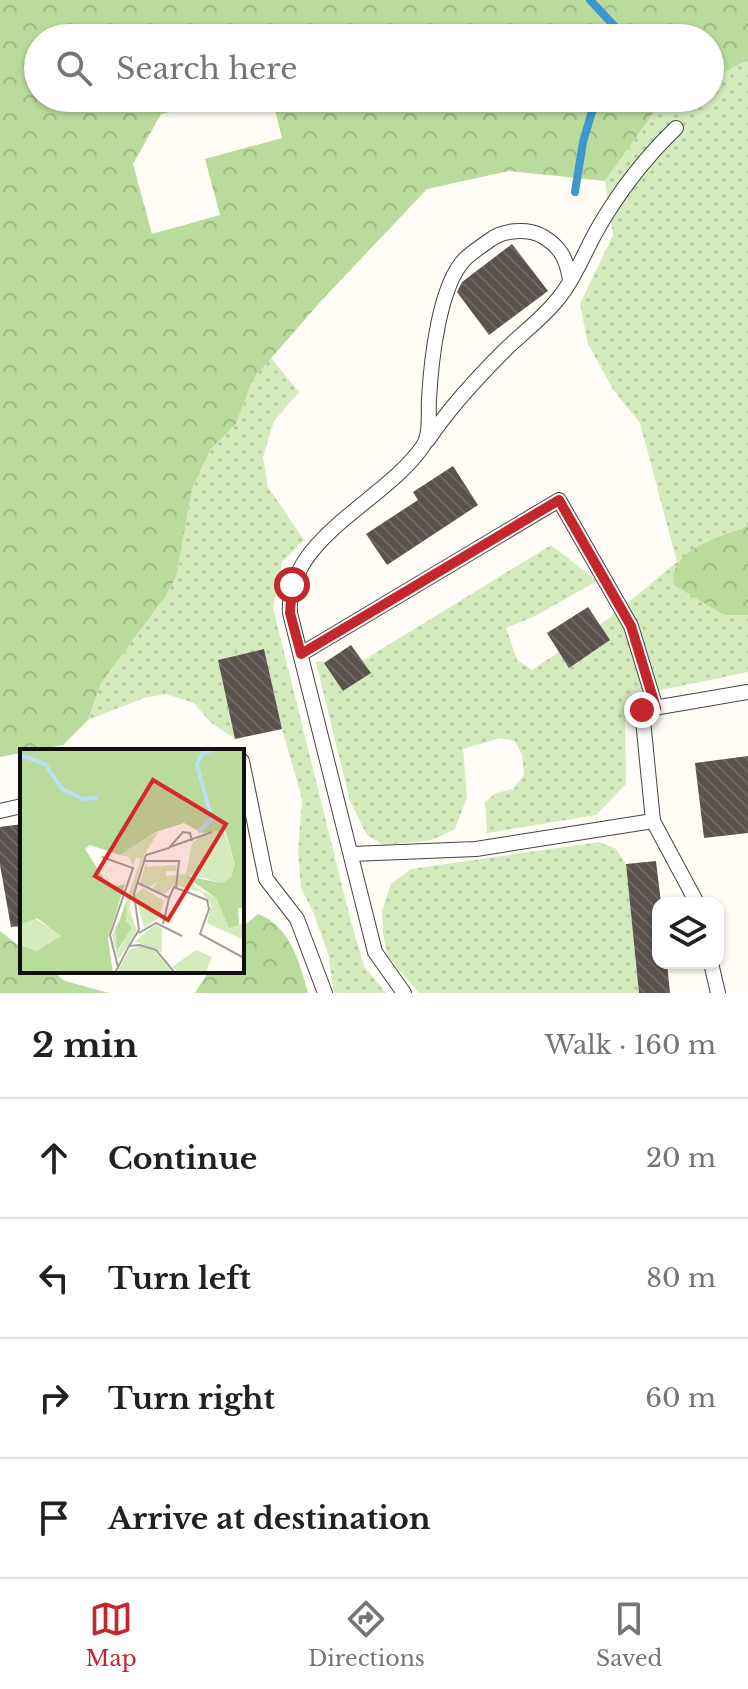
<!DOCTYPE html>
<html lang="en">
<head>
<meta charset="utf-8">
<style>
	body { margin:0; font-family:"Libre Baskerville",serif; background:#f6f6f6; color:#202124 }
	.controls { position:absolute; right:24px; bottom:24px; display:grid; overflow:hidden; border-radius:16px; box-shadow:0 2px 6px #0004 }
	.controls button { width:72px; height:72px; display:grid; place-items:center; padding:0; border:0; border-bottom:2px solid #e0e0e0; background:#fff; color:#202124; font:40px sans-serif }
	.stop { position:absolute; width:24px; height:24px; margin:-18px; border:6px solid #c4262e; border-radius:50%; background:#fff }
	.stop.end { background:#c4262e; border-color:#fff; box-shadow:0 2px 8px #0008 }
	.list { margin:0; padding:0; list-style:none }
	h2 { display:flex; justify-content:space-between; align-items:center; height:104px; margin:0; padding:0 32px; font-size:34px }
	h2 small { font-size:26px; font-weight:400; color:#757577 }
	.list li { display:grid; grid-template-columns:52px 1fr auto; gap:24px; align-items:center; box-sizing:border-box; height:120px; padding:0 32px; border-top:2px solid #e0e0e0 }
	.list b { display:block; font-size:30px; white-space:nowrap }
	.list em { font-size:26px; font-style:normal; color:#757577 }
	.icon { flex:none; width:44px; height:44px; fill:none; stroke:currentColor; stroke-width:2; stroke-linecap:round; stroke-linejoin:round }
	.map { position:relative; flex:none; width:748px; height:993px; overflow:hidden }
	.search { position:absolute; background:#fff; box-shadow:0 2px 6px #0004; left:24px; right:24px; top:24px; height:88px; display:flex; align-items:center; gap:20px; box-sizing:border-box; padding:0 28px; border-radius:44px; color:#757577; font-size:30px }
	.sheet { height:584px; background:#fff }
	nav { display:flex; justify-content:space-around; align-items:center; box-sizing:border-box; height:112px; border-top:2px solid #e0e0e0; background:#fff; font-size:22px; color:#757577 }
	nav a { display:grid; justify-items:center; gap:4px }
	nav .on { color:#c4262e }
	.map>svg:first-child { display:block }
</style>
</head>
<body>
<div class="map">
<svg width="748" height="993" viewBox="0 0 748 993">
	<defs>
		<pattern id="grass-dots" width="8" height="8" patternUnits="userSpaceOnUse" patternTransform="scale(2)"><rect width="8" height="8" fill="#d5ebbd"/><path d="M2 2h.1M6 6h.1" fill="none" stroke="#b6c8a1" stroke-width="1.8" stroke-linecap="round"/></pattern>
		<pattern id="forest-crowns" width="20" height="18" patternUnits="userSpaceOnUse" patternTransform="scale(2)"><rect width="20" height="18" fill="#b9dc9c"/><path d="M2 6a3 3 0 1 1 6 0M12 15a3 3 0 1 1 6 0" fill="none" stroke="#9ebc85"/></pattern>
		<pattern id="building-back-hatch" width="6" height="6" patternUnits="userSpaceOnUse" patternTransform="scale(2)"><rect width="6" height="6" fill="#5a524d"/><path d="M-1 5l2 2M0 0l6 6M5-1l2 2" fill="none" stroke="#6d6662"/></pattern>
	</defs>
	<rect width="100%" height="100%" fill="#fffdf5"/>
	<!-- grass -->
	<g fill="url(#grass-dots)">
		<polygon points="748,60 748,526 696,548 723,615 748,615 748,672 632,696 625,714 626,784 596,815 487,833 485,802 496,793 513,789 524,775 522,755 515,741 500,738 463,749 467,797 455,829 432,840 384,845 367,835 350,801 316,662 322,661 324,663 344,691 370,673 362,661 551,545 597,581 535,616 506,628 517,660 532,670 608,619 677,562 640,423 614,391 588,344 580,304 613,235 605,181 659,105 672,98 710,98 710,79"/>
		<polygon points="271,358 299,392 274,421 263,457 268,487 304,540 282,562 273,608 350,918 364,966 386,993 334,993 328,953 313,912 301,888 298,852 302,799 282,729 264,650 218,660 235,739 210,722 194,703 166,694 144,698 88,720 101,683 165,597 176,577 192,490 210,450 236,424 253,379"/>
		<polygon points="599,842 616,849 626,864 639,993 419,993 387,955 383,933 382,911 391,884 411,869"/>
	</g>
	<!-- forest -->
	<g fill="url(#forest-crowns)">
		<polygon points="0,0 748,0 748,60 710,79 710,38 38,38 38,98 227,98 161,114 133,164 152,234 220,215 205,159 282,138 272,98 672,98 659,105 605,181 509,171 427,189 322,300 253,379 236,424 210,450 192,490 176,577 165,597 101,683 88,720 63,745 0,757"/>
		<path d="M748 526V615H724L674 585C668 549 722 537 748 526Z"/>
		<path d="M258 914C290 926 300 963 308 993H195L209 971H242V927Z"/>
		<polygon points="0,931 22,948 22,971 52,971 65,981 109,993 0,993"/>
	</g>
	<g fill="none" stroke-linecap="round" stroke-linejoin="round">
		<!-- stream -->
		<g stroke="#3f96cf" stroke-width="8">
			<polyline points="590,0 620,32 618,38"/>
			<polyline points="575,192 583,142 596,98"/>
		</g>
	</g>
	<!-- building -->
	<g fill="url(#building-back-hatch)">
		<polygon points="512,244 548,291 489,335 457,292 462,282"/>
		<polygon points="453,466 478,505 387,565 366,534 418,500 413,492"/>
		<polygon points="588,607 610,640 569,668 547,633"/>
		<polygon points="351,645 371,673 343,691 324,663"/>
		<polygon points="264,649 282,729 235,739 218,660"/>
		<polygon points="748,756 748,833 704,838 695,763"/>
		<polygon points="22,824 22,926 11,927 0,865 0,827"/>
		<polygon points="656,861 661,903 658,903 658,963 667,963 670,993 639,993 626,864"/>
	</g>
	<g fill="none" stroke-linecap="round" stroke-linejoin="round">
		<defs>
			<g id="service">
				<path d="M428 440C449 408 477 378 504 351 523 332 545 317 561 295 576 276 585 251 597 230 618 193 645 158 676 128"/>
				<polyline points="301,654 559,500 631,626 656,708"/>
				<polyline points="242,761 266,879 297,919 325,993"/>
				<polyline points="0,811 22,806"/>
				<polyline points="653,821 697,903"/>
				<polyline points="351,854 476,849 653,821 642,710 748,692"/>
				<polyline points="711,963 718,993"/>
				<path d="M404 993 375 952 290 613C285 538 385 502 423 446 431 434 428 413 429 399 431 362 439 285 465 259 472 252 482 246 490 240 503 230 527 228 542 236 561 247 567 260 570 280"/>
			</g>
		</defs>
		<!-- service casing -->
		<use href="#service" stroke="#444" stroke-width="16"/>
		<!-- service -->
		<use href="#service" stroke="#fff" stroke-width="14"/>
	</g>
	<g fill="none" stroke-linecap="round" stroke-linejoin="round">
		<!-- route -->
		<polyline stroke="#c4262e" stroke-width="10" points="292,585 290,613 301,654 559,500 631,626 656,708 642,710"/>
	</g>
	<!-- overview -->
	<g transform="translate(20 749)">
		<rect width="224" height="224" fill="#fffdf5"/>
		<path d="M191 80 204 81 215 115 211 128 202 134 169 125 175 138 196 149 209 179 224 174V191L187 174 191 156 182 143 154 136 144 145 132 140 139 132 129 138 120 134 126 114 127 118 155 116 158 122H146V127L166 125 172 94ZM139 82 124 106 109 159 117 182 98 211 92 186 98 171V202L112 179 106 172 107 150 121 110 116 108 113 117 109 108 100 106ZM123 139 144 152 139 169 124 179 115 146ZM13 169 40 184 39 191 17 202 0 196V176ZM135 176 142 179V204L115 192ZM120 197 135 202 153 224H97L109 201ZM176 201 192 208 186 224H159L152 218Z" fill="#d5ebbd"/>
		<path d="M0 0H224V159H218L219 176 209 179 196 149 165 127 202 134 211 128 215 115 205 81 182 84 164 74 136 83 100 106 70 96 65 100 90 139 105 135 88 189 93 224H0V196L17 202 41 187 17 169 0 176ZM107 150 106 172 112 179 97 202 96 181Z" fill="#b9dc9c"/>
		<path fill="none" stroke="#b9e0f7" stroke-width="4" d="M0 6 25 15 42 40 63 50 77 49M178 83 192 70 177 16 182 5 194 0"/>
		<path fill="none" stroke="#a09f9a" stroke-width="2" d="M150 98 192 83M82 108 113 119 90 186 98 218M124 112H159L156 138M118 134 149 149 154 138 187 151 189 160 180 185 224 209M143 175 149 149M119 184 136 174 162 187M109 197 119 181 114 145 126 106 149 99 163 83 170 84 172 92M95 224 109 197 120 196 136 201 155 224"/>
		<path fill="#d62828" fill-opacity="0.15" stroke="#d62828" stroke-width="4" d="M133 31 206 75 148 171 75 127Z"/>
		<rect width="224" height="224" fill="none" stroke="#111" stroke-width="4"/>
	</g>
</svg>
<div class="controls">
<button><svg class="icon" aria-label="layers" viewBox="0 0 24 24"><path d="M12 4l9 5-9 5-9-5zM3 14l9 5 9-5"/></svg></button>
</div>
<div class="stop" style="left:292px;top:585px"></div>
<div class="stop end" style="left:642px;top:710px"></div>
<div class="search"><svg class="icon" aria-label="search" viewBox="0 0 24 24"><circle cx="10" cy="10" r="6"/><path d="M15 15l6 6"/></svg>Search here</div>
</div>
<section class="sheet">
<h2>2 min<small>Walk · 160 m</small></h2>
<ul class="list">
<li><svg class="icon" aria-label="ahead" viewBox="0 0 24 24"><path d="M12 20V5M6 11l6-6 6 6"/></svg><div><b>Continue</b></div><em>20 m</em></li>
<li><svg class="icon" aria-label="left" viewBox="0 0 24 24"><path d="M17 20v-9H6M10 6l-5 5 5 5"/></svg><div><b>Turn left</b></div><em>80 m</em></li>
<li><svg class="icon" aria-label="right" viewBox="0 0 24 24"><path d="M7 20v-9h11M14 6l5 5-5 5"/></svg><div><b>Turn right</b></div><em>60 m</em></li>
<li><svg class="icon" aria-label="arrive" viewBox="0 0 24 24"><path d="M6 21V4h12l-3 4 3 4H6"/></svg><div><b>Arrive at destination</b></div></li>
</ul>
</section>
<nav>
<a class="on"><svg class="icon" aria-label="map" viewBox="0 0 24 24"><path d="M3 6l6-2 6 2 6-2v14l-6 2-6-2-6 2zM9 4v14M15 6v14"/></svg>Map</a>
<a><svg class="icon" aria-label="directions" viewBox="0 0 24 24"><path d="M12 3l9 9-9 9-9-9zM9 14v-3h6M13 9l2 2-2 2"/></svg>Directions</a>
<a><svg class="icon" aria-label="saved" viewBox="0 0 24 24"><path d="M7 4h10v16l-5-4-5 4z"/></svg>Saved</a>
</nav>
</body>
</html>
